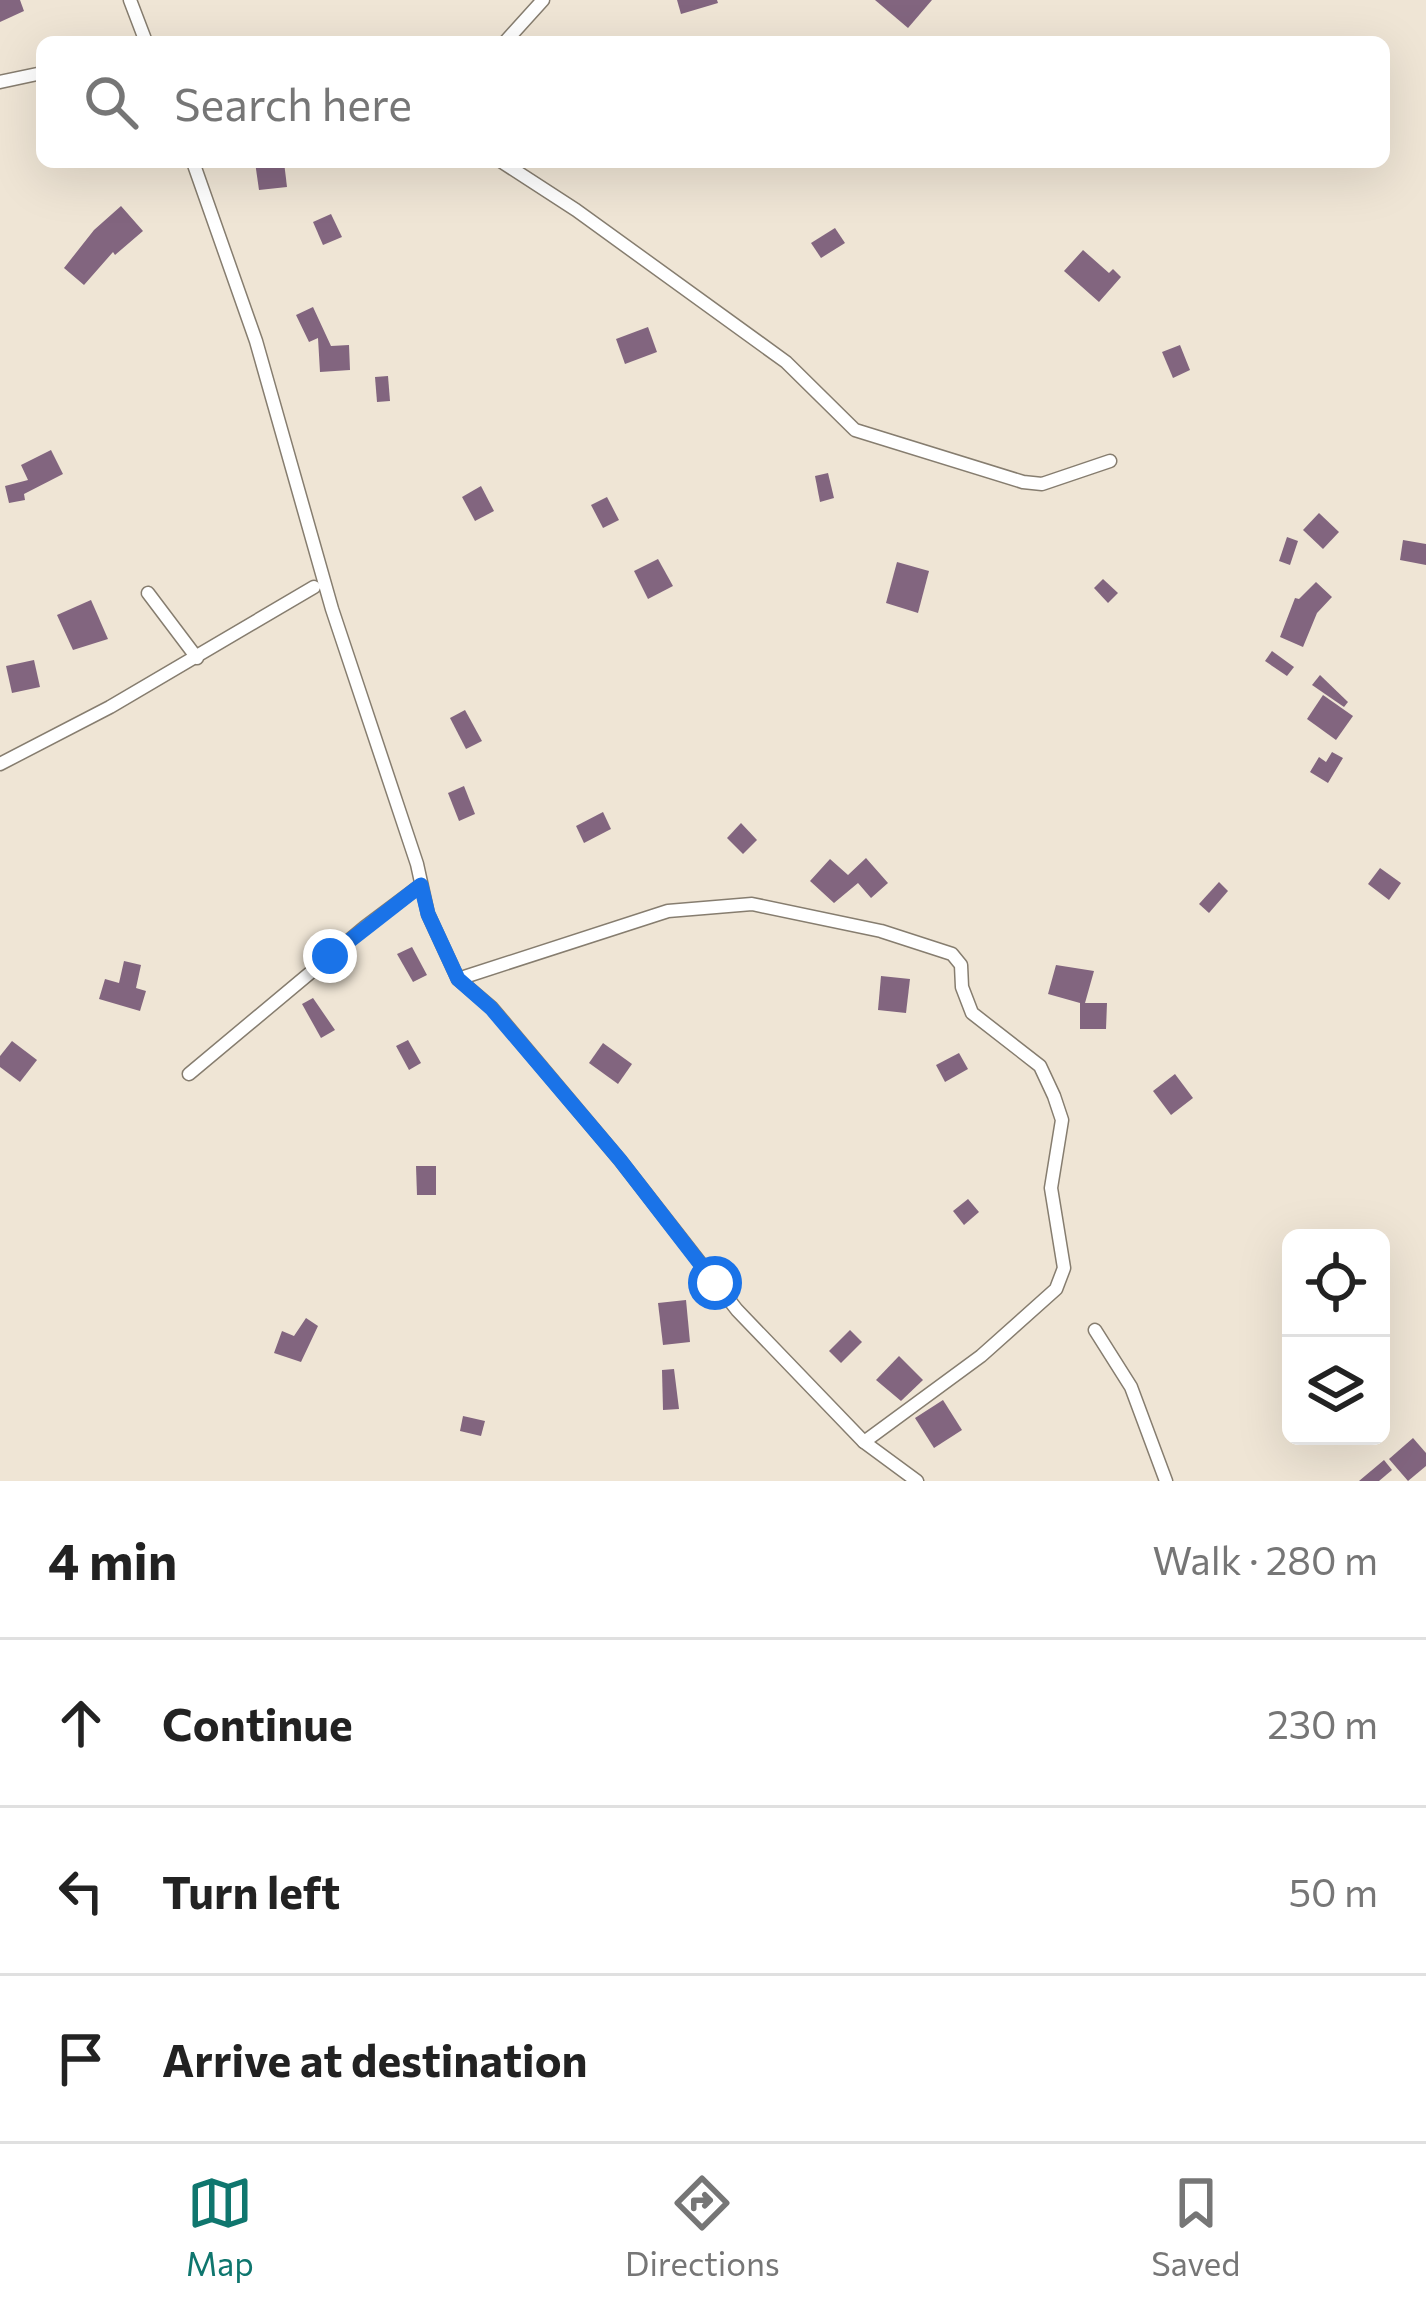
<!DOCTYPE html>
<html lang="en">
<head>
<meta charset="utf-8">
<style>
	body { margin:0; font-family:Commissioner,sans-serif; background:#f6f6f6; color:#222 }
	.controls { position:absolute; right:36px; bottom:36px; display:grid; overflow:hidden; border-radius:18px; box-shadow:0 12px 48px #0002 }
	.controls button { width:108px; height:108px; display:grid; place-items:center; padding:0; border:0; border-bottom:3px solid #e0e0e0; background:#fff; color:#222; font:60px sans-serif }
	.stop { position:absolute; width:36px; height:36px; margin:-27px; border:9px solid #1a73e8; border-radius:50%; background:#fff }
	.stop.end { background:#1a73e8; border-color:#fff; box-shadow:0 3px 12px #0008 }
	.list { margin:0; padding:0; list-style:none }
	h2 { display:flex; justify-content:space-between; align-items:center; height:156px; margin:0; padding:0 48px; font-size:51px }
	h2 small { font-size:39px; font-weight:400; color:#767676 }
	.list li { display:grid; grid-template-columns:78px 1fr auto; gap:36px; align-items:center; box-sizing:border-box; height:168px; padding:0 48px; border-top:3px solid #e0e0e0 }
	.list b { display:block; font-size:45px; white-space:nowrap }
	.list em { font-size:39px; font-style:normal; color:#767676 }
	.icon { flex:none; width:66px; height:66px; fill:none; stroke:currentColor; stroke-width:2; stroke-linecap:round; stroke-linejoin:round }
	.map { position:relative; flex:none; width:1426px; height:1481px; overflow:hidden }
	.search { position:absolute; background:#fff; box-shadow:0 12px 48px #0002; left:36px; right:36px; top:36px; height:132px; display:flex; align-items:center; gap:30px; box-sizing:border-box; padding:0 42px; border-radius:18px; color:#767676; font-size:45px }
	.sheet { height:660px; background:#fff }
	nav { display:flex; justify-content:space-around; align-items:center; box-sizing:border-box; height:168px; border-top:3px solid #e0e0e0; background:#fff; font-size:33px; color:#767676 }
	nav a { display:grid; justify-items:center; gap:6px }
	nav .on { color:#0f766e }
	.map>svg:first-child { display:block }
</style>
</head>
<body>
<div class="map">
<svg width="1426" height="1481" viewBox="0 0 1426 1481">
	<rect width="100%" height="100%" fill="#efe5d5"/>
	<!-- building -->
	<g fill="#82657f">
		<polygon points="0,0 20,0 24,11 0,22"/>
		<polygon points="677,0 717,0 718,3 681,14"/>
		<polygon points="875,0 932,0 908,28"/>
		<polygon points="255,162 284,162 287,187 259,190"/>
		<polygon points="121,206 143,231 115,255 113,252 84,285 64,268 94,230"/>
		<polygon points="331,214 342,237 323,245 313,222"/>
		<polygon points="835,228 845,243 821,258 811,243"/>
		<polygon points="1083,250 1109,273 1113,269 1121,277 1099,302 1064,271"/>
		<polygon points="313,307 331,346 349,345 350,370 320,372 318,338 309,342 296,315"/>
		<polygon points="648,327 657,352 625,364 616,339"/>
		<polygon points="1180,345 1190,370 1173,378 1162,352"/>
		<polygon points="388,376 390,401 377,402 375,377"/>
		<polygon points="51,450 63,474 24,494 25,500 9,503 5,486 28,480 21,465"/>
		<polygon points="828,473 834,498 820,502 815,476"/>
		<polygon points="481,486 494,511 475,521 462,497"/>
		<polygon points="607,497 619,520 603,528 591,505"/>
		<polygon points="1319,513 1339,532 1323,549 1303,530"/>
		<polygon points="1287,537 1298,541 1290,565 1279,561"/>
		<polygon points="1403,540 1426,544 1426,565 1400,560"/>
		<polygon points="658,559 673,586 648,599 634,571"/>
		<polygon points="897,562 929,571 918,613 886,603"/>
		<polygon points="1103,579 1118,593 1108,603 1094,588"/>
		<polygon points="1316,582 1332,597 1317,613 1303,647 1280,637 1295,598 1299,599"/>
		<polygon points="91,600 108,639 73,650 57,615"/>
		<polygon points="1272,651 1294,667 1287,676 1265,661"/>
		<polygon points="34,660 40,687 12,693 6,666"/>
		<polygon points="1320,675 1348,702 1344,707 1312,685"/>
		<polygon points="1323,695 1353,716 1336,740 1307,719"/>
		<polygon points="465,710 482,741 466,749 450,718"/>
		<polygon points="1332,752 1343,758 1328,783 1310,772 1319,757 1326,762"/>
		<polygon points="464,786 475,814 459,821 448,793"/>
		<polygon points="603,812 611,829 584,843 576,826"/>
		<polygon points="741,823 757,840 743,854 727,838"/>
		<polygon points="866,858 888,883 871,898 858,883 834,903 810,881 830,859 848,875"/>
		<polygon points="1380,868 1401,883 1389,900 1368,884"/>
		<polygon points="1219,882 1228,891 1209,913 1199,904"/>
		<polygon points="412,947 427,975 413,982 397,954"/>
		<polygon points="124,961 141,965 136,988 146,991 140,1011 99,999 105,979 119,983"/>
		<polygon points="1056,965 1094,971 1085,1003 1107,1003 1106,1029 1080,1029 1080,1003 1048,994"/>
		<polygon points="881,976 910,979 906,1013 878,1010"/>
		<polygon points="313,998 335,1030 321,1038 302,1004"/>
		<polygon points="408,1040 421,1063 409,1070 396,1046"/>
		<polygon points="12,1041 37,1060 20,1082 0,1067 0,1056"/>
		<polygon points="603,1043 632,1064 618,1084 589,1063"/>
		<polygon points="959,1053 968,1069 945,1082 936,1065"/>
		<polygon points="1175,1074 1193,1098 1171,1115 1153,1091"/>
		<polygon points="416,1166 436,1166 436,1195 417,1195"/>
		<polygon points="968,1199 979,1212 964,1225 953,1211"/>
		<polygon points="686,1300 690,1342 663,1345 658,1303"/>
		<polygon points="306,1318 318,1326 301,1362 274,1353 282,1331 294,1336"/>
		<polygon points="850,1330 862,1342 841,1363 829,1351"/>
		<polygon points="899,1356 923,1380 901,1401 876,1380"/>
		<polygon points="674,1369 679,1409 663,1410 662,1370"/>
		<polygon points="943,1400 962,1430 934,1448 915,1418"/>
		<polygon points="463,1416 485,1421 481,1436 460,1431"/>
		<polygon points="1413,1438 1426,1453 1426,1466 1408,1481 1389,1459"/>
		<polygon points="1384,1460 1392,1470 1379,1481 1359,1481"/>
	</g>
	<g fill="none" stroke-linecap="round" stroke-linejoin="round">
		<defs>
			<g id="street">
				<polyline points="130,0 146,42"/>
				<polyline points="505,42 543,0"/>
				<polyline points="0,82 42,73"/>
				<polyline points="193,162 256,341 332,609 417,864 428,914 458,979 492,1008 620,1160 737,1310 864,1442 917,1481"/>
				<polyline points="502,162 576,210 786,362 855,430 1023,482 1042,484 1110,461"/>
				<polyline points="148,593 197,658"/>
				<polyline points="0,764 110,707 314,587"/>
				<polyline points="458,979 668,911 752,904 881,931 952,954 961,965 962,987 972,1013 1040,1066 1054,1096 1062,1120 1051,1188 1064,1268 1056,1289 981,1356 864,1442"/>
				<polyline points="189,1074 365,927 421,885"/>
				<polyline points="1095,1330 1131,1387 1166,1481"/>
			</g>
		</defs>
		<!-- street casing -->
		<use href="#street" stroke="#867d6f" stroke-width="15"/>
		<!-- street -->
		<use href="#street" stroke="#fff" stroke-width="12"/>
	</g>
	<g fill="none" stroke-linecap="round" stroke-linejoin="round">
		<!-- route -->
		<polyline stroke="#1a73e8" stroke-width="15" points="330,956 421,885 428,914 458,979 491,1008 620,1160 715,1283"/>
	</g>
</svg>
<div class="controls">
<button><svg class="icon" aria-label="locate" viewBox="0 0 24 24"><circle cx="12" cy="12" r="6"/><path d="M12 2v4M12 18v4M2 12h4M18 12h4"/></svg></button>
<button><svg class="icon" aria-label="layers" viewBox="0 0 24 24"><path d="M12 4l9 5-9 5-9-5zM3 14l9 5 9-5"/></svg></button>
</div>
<div class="stop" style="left:715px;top:1283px"></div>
<div class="stop end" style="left:330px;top:956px"></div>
<div class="search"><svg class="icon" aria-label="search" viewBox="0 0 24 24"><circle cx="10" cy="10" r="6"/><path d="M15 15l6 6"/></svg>Search here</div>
</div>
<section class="sheet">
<h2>4 min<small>Walk · 280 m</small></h2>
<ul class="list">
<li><svg class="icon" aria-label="ahead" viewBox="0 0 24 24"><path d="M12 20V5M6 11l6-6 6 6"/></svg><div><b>Continue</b></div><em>230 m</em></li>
<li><svg class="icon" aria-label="left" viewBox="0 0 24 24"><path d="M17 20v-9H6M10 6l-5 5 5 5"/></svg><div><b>Turn left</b></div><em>50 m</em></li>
<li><svg class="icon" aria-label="arrive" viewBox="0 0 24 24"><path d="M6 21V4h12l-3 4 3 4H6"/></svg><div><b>Arrive at destination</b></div></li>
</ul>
</section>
<nav>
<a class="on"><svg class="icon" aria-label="map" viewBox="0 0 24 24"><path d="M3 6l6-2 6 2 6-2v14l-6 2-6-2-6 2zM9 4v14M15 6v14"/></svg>Map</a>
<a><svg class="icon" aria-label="directions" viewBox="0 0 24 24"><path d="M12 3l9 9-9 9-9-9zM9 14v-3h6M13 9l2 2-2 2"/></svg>Directions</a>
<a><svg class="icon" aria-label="saved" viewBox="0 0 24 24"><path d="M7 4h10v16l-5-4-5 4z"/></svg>Saved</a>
</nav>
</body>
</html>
